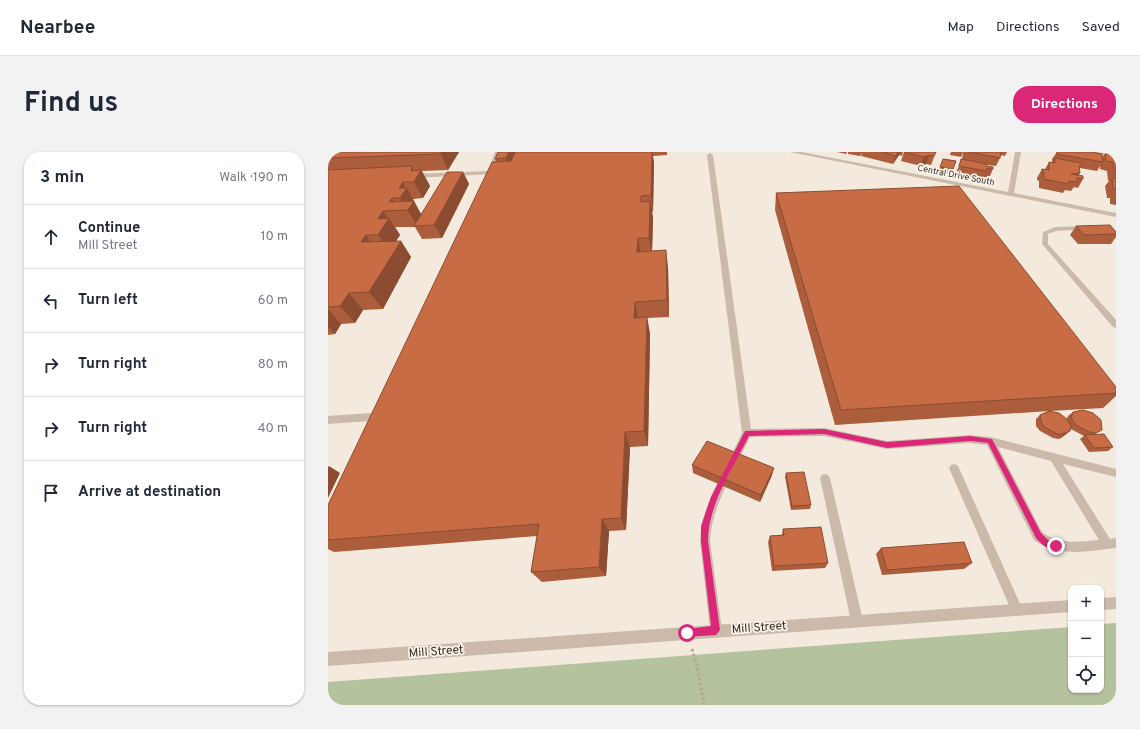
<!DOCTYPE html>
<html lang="en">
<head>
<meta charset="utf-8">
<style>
	body { margin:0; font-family:Overpass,sans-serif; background:#f2f2f3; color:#1f2937 }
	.controls { position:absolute; right:12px; bottom:12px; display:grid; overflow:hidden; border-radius:8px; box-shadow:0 1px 3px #0004 }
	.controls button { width:36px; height:36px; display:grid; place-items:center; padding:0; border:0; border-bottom:1px solid #e0e1e3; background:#fff; color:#1f2937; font:20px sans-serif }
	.stop { position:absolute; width:12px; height:12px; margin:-9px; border:3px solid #db2777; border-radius:50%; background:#fff }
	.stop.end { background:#db2777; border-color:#fff; box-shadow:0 1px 4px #0008 }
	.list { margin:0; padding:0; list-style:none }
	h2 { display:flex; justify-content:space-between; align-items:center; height:52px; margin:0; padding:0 16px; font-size:17px }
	h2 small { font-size:13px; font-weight:400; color:#747a83 }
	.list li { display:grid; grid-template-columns:26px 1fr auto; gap:12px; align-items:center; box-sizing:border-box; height:64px; padding:0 16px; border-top:1px solid #e0e1e3 }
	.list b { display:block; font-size:15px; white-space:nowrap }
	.list p { margin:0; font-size:13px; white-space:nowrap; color:#747a83 }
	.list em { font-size:13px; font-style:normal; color:#747a83 }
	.icon { flex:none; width:22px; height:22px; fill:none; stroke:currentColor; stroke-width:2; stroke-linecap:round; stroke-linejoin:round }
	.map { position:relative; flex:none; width:788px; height:553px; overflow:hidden; border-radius:16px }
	header { display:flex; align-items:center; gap:24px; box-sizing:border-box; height:56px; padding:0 20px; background:#fff; border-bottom:1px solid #e0e1e3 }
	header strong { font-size:19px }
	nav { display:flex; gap:22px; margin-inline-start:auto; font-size:14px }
	.intro { display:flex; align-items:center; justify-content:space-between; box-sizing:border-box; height:96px; padding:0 24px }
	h1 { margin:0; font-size:28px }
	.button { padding:10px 18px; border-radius:16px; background:#db2777; color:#fff; font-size:14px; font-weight:700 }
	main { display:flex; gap:24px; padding:0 24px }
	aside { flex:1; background:#fff; border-radius:16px; box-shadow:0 1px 3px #0004 }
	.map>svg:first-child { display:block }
</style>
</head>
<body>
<header>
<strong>Nearbee</strong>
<nav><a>Map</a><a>Directions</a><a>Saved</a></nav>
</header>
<div class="intro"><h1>Find us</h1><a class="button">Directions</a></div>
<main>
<aside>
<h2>3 min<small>Walk · 190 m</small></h2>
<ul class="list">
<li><svg class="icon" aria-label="ahead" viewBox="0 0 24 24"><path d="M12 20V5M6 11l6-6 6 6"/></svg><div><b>Continue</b><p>Mill Street</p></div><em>10 m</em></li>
<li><svg class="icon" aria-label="left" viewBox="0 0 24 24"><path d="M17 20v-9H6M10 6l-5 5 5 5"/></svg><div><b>Turn left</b></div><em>60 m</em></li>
<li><svg class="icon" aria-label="right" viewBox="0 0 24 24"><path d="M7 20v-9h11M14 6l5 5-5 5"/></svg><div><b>Turn right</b></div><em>80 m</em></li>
<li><svg class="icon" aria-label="right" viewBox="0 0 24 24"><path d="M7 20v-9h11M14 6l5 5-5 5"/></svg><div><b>Turn right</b></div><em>40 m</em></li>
<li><svg class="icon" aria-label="arrive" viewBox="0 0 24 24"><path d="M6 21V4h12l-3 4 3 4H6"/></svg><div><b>Arrive at destination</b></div></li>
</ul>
</aside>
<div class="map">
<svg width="788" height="553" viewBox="0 0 788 553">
	<rect width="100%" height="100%" fill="#f3eadd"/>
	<!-- green -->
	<polygon fill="#b4c29d" points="788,471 788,553 0,553 0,530 743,475 743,538 773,538 773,472"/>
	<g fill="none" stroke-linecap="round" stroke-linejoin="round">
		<!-- path -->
		<polyline stroke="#b7a493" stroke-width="3" stroke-dasharray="2.5 2.5" stroke-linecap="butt" points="364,497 370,518 376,553"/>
		<!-- lane -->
		<g fill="#cbbaa9" fill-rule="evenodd">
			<polygon points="167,0 173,0 164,22 85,26 82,24 85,22 160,19"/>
			<path d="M382 1 385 3 423 277 496 276 559 289 642 283 662 285 788 317V325L735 312 782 387 788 386V396C759 399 731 406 706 388L659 293 642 291 559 297 496 284 422 285 407 315 404 316 401 315 399 312 414 281 379 3ZM670 295 723 309 771 388C750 390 731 393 714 380Z"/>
			<polygon points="758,74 760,75 760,77 728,79 720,82 720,92 788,168 788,176 785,175 714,92 715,80 727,75"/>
			<polygon points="43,261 46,262 47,265 46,268 43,269 0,272 0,264"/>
			<polygon points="626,312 629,313 631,316 693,454 695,458 693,462 689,464 685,462 621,316 623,313"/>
			<path d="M398 319 401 320 403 323C393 345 383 365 382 389L394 478 392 482 388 484 384 482 382 478 372 389C373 364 383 342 395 320Z"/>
			<polygon points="497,322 500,323 502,326 535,469 533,473 529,475 525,473 523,469 492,326 494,323"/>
		</g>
		<!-- street -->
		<g fill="#cbbaa9" fill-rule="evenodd">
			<polygon points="462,0 474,0 680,40 687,0 693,0 686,41 788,61 788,65"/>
			<polygon points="756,0 769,0 788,3 788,7"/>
			<polygon points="788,445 788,457 773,458 773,446"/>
			<polygon points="743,448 743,460 0,514 0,500"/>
		</g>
	</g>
	<!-- wall -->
	<g fill="#ac5d3c">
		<polygon points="0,0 131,0 120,18 94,19 102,34 95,46 85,47 93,62 135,20 141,32 114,86 94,87 87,75 67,75 72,83 68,89 73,89 83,105 55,157 35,158 27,171 13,172 7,182 0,183"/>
		<polygon points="170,0 339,0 339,3 325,4 326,11 325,60 324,60 325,66 324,99 340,115 341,165 319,166 322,182 320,294 302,295 298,378 281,379 278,424 214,430 203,420 209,384 6,400 0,397 0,353 168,10 167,7"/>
		<polygon points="509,0 519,0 518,2"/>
		<polygon points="520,0 575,0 574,4 571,3 565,12 533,4 534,1 532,4 520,2"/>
		<polygon points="576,0 608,0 603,13 598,12 593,14 573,9"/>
		<polygon points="623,0 635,0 633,5 622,3"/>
		<polygon points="635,0 679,0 677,4 672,3 672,6 668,14 659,13 658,14 665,17 661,26 656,25 654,28 627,23 630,16 634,7"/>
		<polygon points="729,0 763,0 774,6 777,2 788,3 788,53 782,52 782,46 779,46 777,34 781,29 780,28 779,19 772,17 772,14 769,19 752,16 752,21 750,23 755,27 750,36 746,35 743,39 737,38 735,41 711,36 711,29 709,28 709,26 714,17 717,17 721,10 724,11 724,7"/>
		<polygon points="615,7 628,9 623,22 611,19"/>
		<polygon points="448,41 788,235 788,244 775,256 722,259 739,267 740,264 745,260 755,258 768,282 785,295 780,299 761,300 752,287 756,284 743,277 737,283 731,287 725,286 712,279 708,274 708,267 712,263 721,259 507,273 447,58"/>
		<polygon points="748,74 788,80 788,85 783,92 750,92 742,83"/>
		<polygon points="364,313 444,323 432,350 365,321"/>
		<polygon points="458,321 483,353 482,357 463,358 457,325"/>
		<polygon points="455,377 500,411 497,416 444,419 440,390 442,384 454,383"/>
		<polygon points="553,396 644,411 636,417 554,423 548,402"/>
	</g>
	<!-- shaded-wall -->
	<g fill="#8c4c31">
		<polygon points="114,0 131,0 120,18 113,2"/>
		<polygon points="181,0 187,0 181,15 178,6"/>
		<polygon points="324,0 326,11 325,60 323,43"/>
		<polygon points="570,0 572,0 571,3 565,12 568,4"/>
		<polygon points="601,3 598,12 593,14 596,5"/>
		<polygon points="84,14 89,25 93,18 102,34 95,46 86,30 83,19"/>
		<polygon points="135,20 141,32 114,86 106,73"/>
		<polygon points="752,21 746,30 741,29 743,22"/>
		<polygon points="75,30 78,37 79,36 95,66 89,73 72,46 71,36"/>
		<polygon points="64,46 71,58 61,50"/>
		<polygon points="322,49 325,66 324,102 321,86"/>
		<polygon points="55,59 60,67 61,66 72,83 61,99 50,83 50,67"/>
		<polygon points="38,83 50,100 33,90"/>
		<polygon points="310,86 313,103 309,100"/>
		<polygon points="73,89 83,105 55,157 41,140"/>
		<polygon points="338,98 340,115 341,165 339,148"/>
		<polygon points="21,141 35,158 27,171 12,154"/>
		<polygon points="307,150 310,166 306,166"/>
		<polygon points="0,157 13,172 7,182 0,175"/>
		<polygon points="319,165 322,182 320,294 316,279"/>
		<polygon points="742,279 737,283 731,287 735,282"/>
		<polygon points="297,280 302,295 298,378 293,366"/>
		<polygon points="1,314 12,321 0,346 0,315"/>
		<polygon points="446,316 444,323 432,350 433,343"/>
		<polygon points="274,367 281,379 278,424 271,415"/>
	</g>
	<!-- building -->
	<g fill="#c86c46" stroke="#8c4c31">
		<polygon points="0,0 114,0 113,2 0,6"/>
		<polygon points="170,0 181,0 178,6 167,7"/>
		<polygon points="187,0 324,0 323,43 313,44 312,50 322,49 321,86 310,86 309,100 338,98 339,148 307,150 306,166 319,165 316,279 297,280 293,366 274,367 271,415 203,420 211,372 0,388 0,353 164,10 183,9"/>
		<polygon points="554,0 570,0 568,4"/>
		<polygon points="576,0 608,0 606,4 601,3 596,5"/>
		<polygon points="641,0 673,0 672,6"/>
		<polygon points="729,0 763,0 774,2 775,10 729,2"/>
		<polygon points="777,2 788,3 788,20 786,20 785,10 778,9"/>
		<polygon points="727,6 753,11 754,14 751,14 752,21 743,22 755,24 755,27 749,26 749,30 741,29 741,32 716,27 716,20 714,20 714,17 721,18 721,10 727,11"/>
		<polygon points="615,7 628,9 625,17 612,15"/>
		<polygon points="633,7 659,12 658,14 665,15 665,17 659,16 658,19 631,14"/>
		<polygon points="84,14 83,19 93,18 86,30 75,30 71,36 79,36 72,46 64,46 61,50 86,49 80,58 55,59 50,67 61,66 50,83 38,83 33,90 73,89 41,140 21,141 12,154 0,155 0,18"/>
		<polygon points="119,20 135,20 106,73 86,74"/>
		<polygon points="784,26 788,26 788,37 785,37"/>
		<polygon points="631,34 788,235 788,241 513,258 448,41"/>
		<polygon points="782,73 788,80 788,82 756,83 748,74"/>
		<polygon points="755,258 765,261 773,268 774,278 768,281 761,280 748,273 743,266 745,260"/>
		<polygon points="721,259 731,261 739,267 743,274 742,279 735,282 729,282 716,275 713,269 712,263"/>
		<polygon points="776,282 785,295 766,296 757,283"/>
		<polygon points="379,289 446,316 433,343 364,313"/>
		<polygon points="476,320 483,353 464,354 458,321"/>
		<polygon points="493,375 500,411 446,414 442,384 456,383 455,377"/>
		<polygon points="636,390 644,411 559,418 553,396"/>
	</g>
	<!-- route -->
	<path fill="#db2777" d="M496 277 559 290 642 284 664 287 713 381 720 388 730 392V397C721 399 714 393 708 386L660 291 642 289 559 296 496 282 421 284C405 316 380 352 380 389L392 478 388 483 359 485 356 484V478L359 477 383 474 373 389V374L383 345 417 279Z"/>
	<g text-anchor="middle" stroke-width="3.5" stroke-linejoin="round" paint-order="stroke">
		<!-- far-street labels -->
		<g font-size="9" fill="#382e29" stroke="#faf3ea">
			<text transform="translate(628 23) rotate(11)" y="3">Central Drive South</text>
		</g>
		<!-- near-street labels -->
		<g font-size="12" fill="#382e29" stroke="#faf3ea">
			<text transform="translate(431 475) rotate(-4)" y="4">Mill Street</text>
			<text transform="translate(108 499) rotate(-4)" y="4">Mill Street</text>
		</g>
	</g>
</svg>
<div class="controls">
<button>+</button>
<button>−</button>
<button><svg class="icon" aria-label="locate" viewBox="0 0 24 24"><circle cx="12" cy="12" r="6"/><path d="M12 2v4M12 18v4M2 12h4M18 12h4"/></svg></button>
</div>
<div class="stop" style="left:359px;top:481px"></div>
<div class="stop end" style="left:728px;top:394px"></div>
</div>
</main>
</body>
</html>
